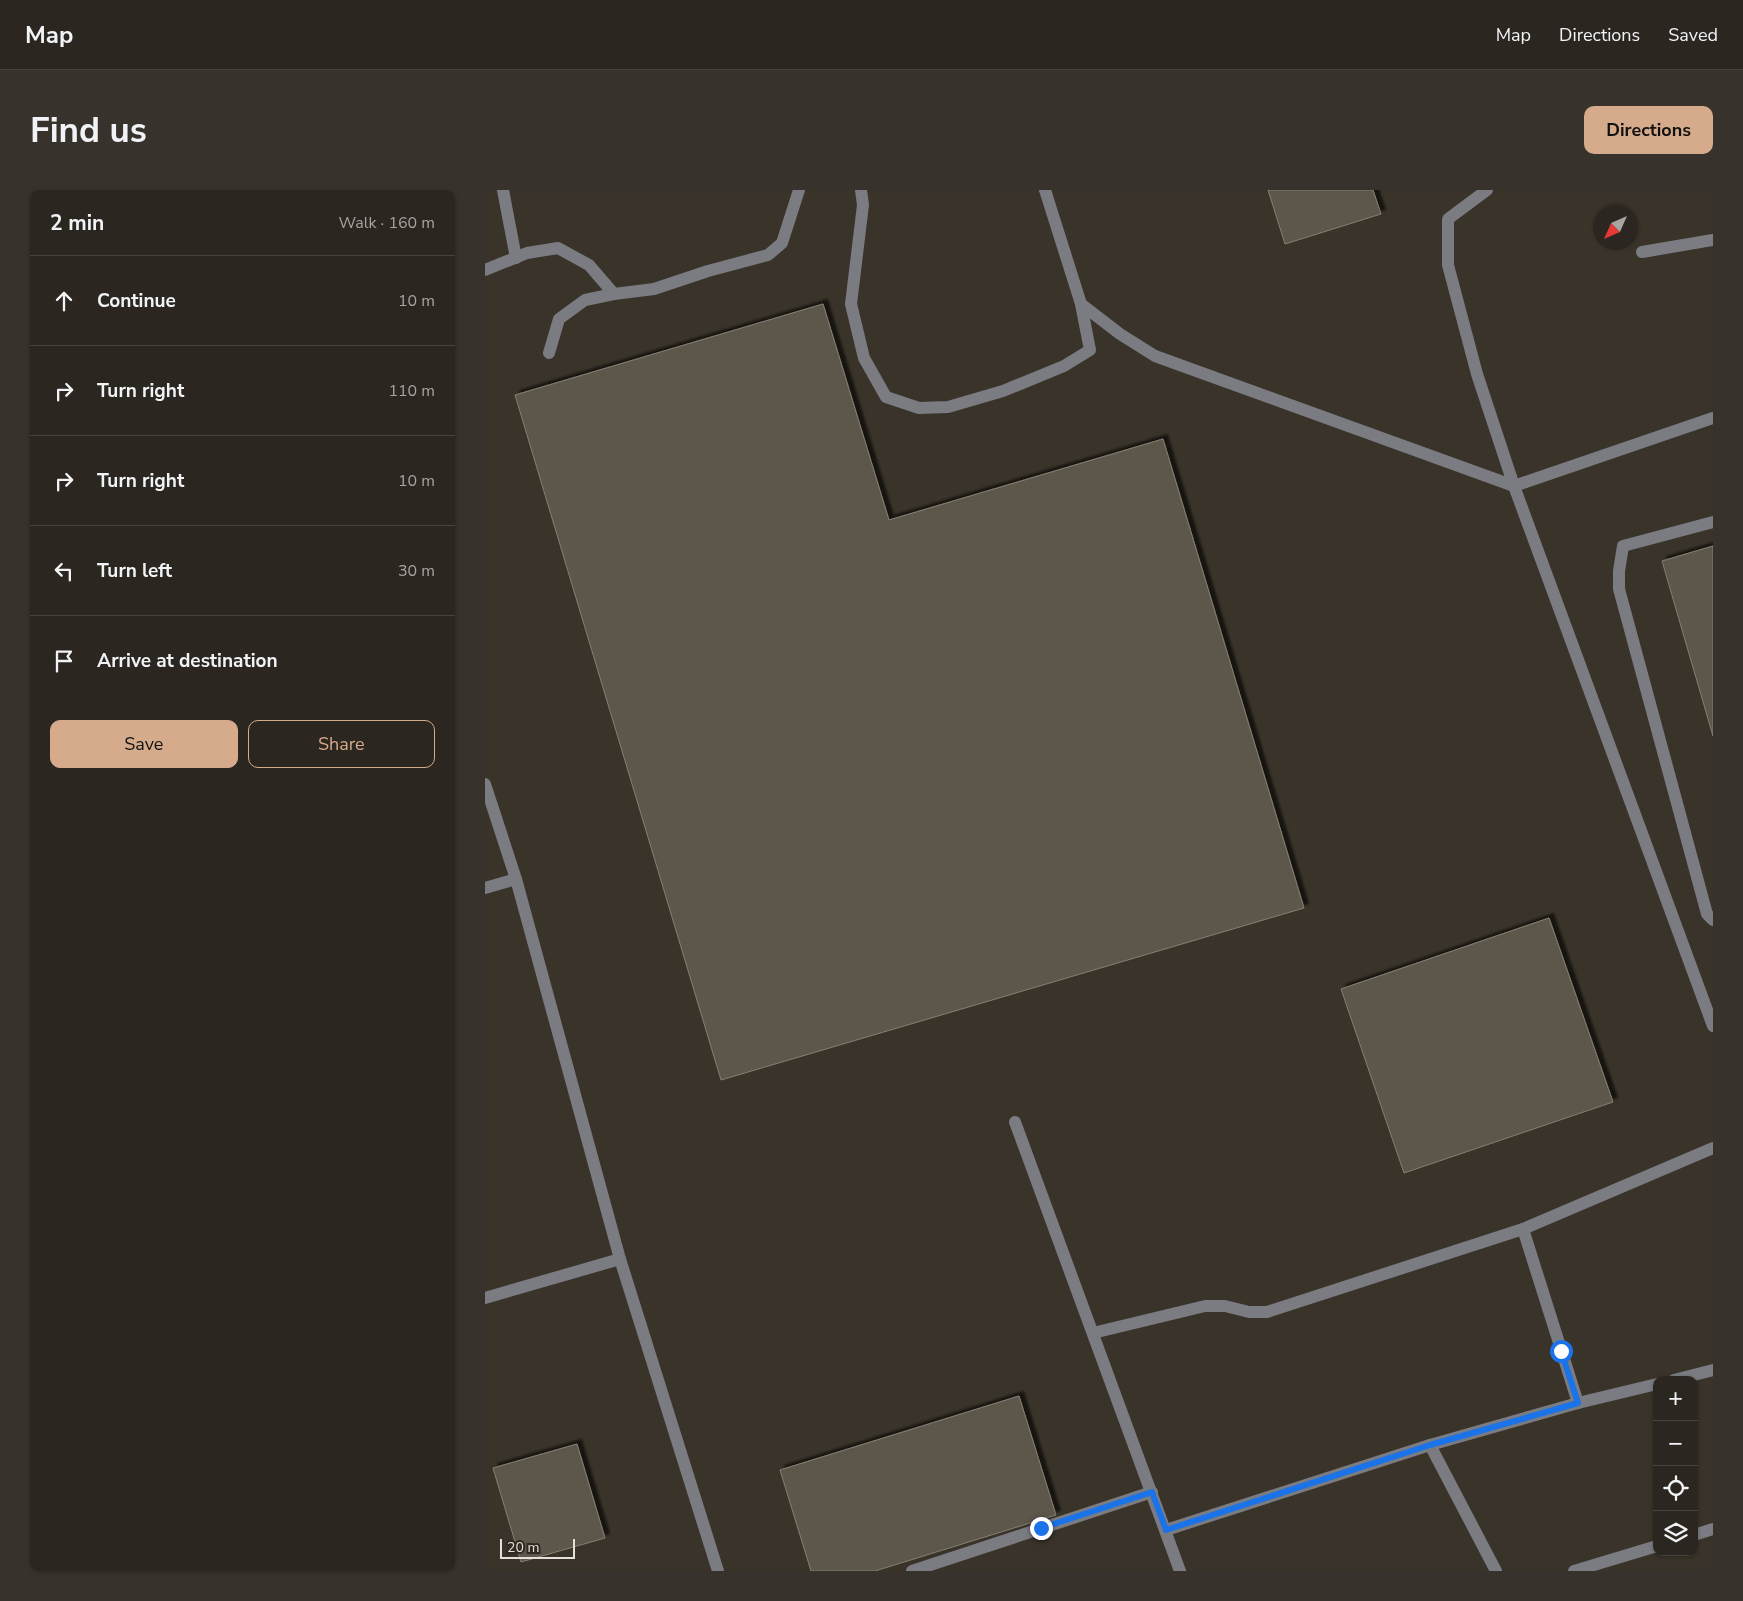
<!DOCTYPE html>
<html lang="en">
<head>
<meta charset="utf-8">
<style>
	body { margin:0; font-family:"Nunito Sans",sans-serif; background:#37322c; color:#f1f3f6 }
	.controls { position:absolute; right:15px; bottom:15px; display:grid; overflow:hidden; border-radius:10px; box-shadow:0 1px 4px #0004 }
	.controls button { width:45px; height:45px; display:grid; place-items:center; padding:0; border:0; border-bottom:1px solid #47433d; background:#2b261f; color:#f1f3f6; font:25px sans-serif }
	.compass { position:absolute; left:1108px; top:15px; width:45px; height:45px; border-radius:50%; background:#2b261f; box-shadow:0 1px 4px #0004; rotate:225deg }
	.scale { position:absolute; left:15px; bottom:12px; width:75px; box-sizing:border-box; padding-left:5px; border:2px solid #e4e1da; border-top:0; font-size:14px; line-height:18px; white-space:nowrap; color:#e4e1da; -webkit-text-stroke:4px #2f291f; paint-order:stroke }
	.stop { position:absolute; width:15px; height:15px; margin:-11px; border:4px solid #1a73e8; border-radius:50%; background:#fff }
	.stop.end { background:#1a73e8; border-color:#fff; box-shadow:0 1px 5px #0008 }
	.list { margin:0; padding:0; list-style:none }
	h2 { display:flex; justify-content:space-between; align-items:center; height:65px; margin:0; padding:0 20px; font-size:21px }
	h2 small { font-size:16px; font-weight:400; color:#a6a5a4 }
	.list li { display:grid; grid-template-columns:32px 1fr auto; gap:15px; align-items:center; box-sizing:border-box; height:90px; padding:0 20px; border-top:1px solid #47433d }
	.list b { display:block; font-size:19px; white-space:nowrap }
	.list em { font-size:16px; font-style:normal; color:#a6a5a4 }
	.actions { display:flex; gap:10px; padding:15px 20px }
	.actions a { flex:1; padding:11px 0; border:1px solid #d6ab8b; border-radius:10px; text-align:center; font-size:18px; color:#d6ab8b }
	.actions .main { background:#d6ab8b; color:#111 }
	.icon { flex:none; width:28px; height:28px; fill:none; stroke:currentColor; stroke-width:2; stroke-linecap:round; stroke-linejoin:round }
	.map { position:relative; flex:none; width:1228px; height:1381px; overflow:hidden; border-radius:10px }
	header { display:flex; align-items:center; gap:30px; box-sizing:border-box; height:70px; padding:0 25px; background:#2b261f; border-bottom:1px solid #47433d }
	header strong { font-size:24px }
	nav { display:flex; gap:28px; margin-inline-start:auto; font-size:18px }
	.intro { display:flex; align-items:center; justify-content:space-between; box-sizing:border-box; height:120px; padding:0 30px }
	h1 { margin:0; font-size:35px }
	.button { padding:12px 22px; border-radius:10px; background:#d6ab8b; color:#111; font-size:18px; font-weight:700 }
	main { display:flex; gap:30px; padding:0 30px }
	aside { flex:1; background:#2b261f; border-radius:10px; box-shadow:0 1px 4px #0004 }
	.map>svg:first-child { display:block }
</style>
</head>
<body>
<header>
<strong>Map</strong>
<nav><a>Map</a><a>Directions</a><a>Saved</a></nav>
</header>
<div class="intro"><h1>Find us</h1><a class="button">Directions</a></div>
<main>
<aside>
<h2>2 min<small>Walk · 160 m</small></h2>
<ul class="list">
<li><svg class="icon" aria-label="ahead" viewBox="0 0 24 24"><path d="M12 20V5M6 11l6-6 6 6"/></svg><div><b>Continue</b></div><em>10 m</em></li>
<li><svg class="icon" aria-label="right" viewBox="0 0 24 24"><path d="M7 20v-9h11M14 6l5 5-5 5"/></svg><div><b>Turn right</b></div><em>110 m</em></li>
<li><svg class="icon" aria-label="right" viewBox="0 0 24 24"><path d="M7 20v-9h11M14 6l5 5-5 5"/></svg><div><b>Turn right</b></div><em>10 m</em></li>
<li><svg class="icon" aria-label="left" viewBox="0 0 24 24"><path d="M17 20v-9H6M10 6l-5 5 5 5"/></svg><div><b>Turn left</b></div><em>30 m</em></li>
<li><svg class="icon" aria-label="arrive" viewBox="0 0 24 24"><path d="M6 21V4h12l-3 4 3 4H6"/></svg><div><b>Arrive at destination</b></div></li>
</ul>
<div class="actions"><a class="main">Save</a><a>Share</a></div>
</aside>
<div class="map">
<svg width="1228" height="1381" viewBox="0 0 1228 1381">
	<defs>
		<filter id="shadow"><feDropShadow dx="4.5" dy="-4.5" stdDeviation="1" flood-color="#0009"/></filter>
	</defs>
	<rect width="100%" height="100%" fill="#393329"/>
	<!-- building -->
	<g fill="#5d574b" stroke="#867f73" filter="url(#shadow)">
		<polygon points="783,0 888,0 896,24 800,54"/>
		<polygon points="338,114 404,330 678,249 819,718 236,890 30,205"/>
		<polygon points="1228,356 1228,546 1177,371"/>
		<polygon points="1064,728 1128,912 919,983 856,799"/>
		<polygon points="534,1206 571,1325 390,1381 326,1381 295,1280"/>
		<polygon points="92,1254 120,1348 36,1372 8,1278"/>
	</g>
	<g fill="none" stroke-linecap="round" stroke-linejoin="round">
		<!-- minor -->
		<g stroke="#7a7c82" stroke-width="12">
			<polyline points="18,0 31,68"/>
			<polyline points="376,0 378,15 366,114 379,168 401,207 434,218 463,217 518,201 579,176 605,160 596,114"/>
			<polyline points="560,0 596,114 635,144 670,166 1029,296 992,184 963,75 963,29 1002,0"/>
			<polyline points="1157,62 1228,50"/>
			<polyline points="0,80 42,63 73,58 104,75 129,104"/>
			<polyline points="64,163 74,129 100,110 129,104 169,99 223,81 283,65 297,53 314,0"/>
			<polyline points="1228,228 1029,296 1228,836"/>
			<polyline points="1228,332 1138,356 1134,381 1134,399 1222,724 1228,730"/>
			<polyline points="0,594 31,689 135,1069 233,1381"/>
			<polyline points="0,698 31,689"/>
			<polyline points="530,932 695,1381"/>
			<polyline points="1038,1039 1093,1213"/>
			<polyline points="0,1108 135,1069"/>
			<polyline points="608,1143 720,1116 740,1116 764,1122 782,1122 1038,1039 1228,958"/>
			<polyline points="1189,1190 1228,1180"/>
			<polyline points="945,1255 1011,1381"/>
			<polyline points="681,1340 945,1255 1093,1213 1172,1194"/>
			<polyline points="1209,1345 1228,1339"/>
			<polyline points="427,1381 667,1302"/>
			<polyline points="1089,1381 1172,1356"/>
		</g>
	</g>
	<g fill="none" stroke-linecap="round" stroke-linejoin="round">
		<!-- route -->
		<polyline stroke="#1a73e8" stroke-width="6" points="556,1338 667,1302 681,1340 945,1255 1093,1213 1076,1161"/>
	</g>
</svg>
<div class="controls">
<button>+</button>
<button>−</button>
<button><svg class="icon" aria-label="locate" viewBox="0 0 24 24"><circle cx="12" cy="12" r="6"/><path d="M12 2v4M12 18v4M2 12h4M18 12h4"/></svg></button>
<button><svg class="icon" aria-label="layers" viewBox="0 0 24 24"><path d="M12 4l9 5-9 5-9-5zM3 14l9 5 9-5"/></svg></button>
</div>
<svg class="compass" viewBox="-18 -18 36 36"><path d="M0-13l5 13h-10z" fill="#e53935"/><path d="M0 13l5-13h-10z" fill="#a6a5a4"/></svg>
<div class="scale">20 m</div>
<div class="stop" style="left:1076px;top:1161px"></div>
<div class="stop end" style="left:556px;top:1338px"></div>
</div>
</main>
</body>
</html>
